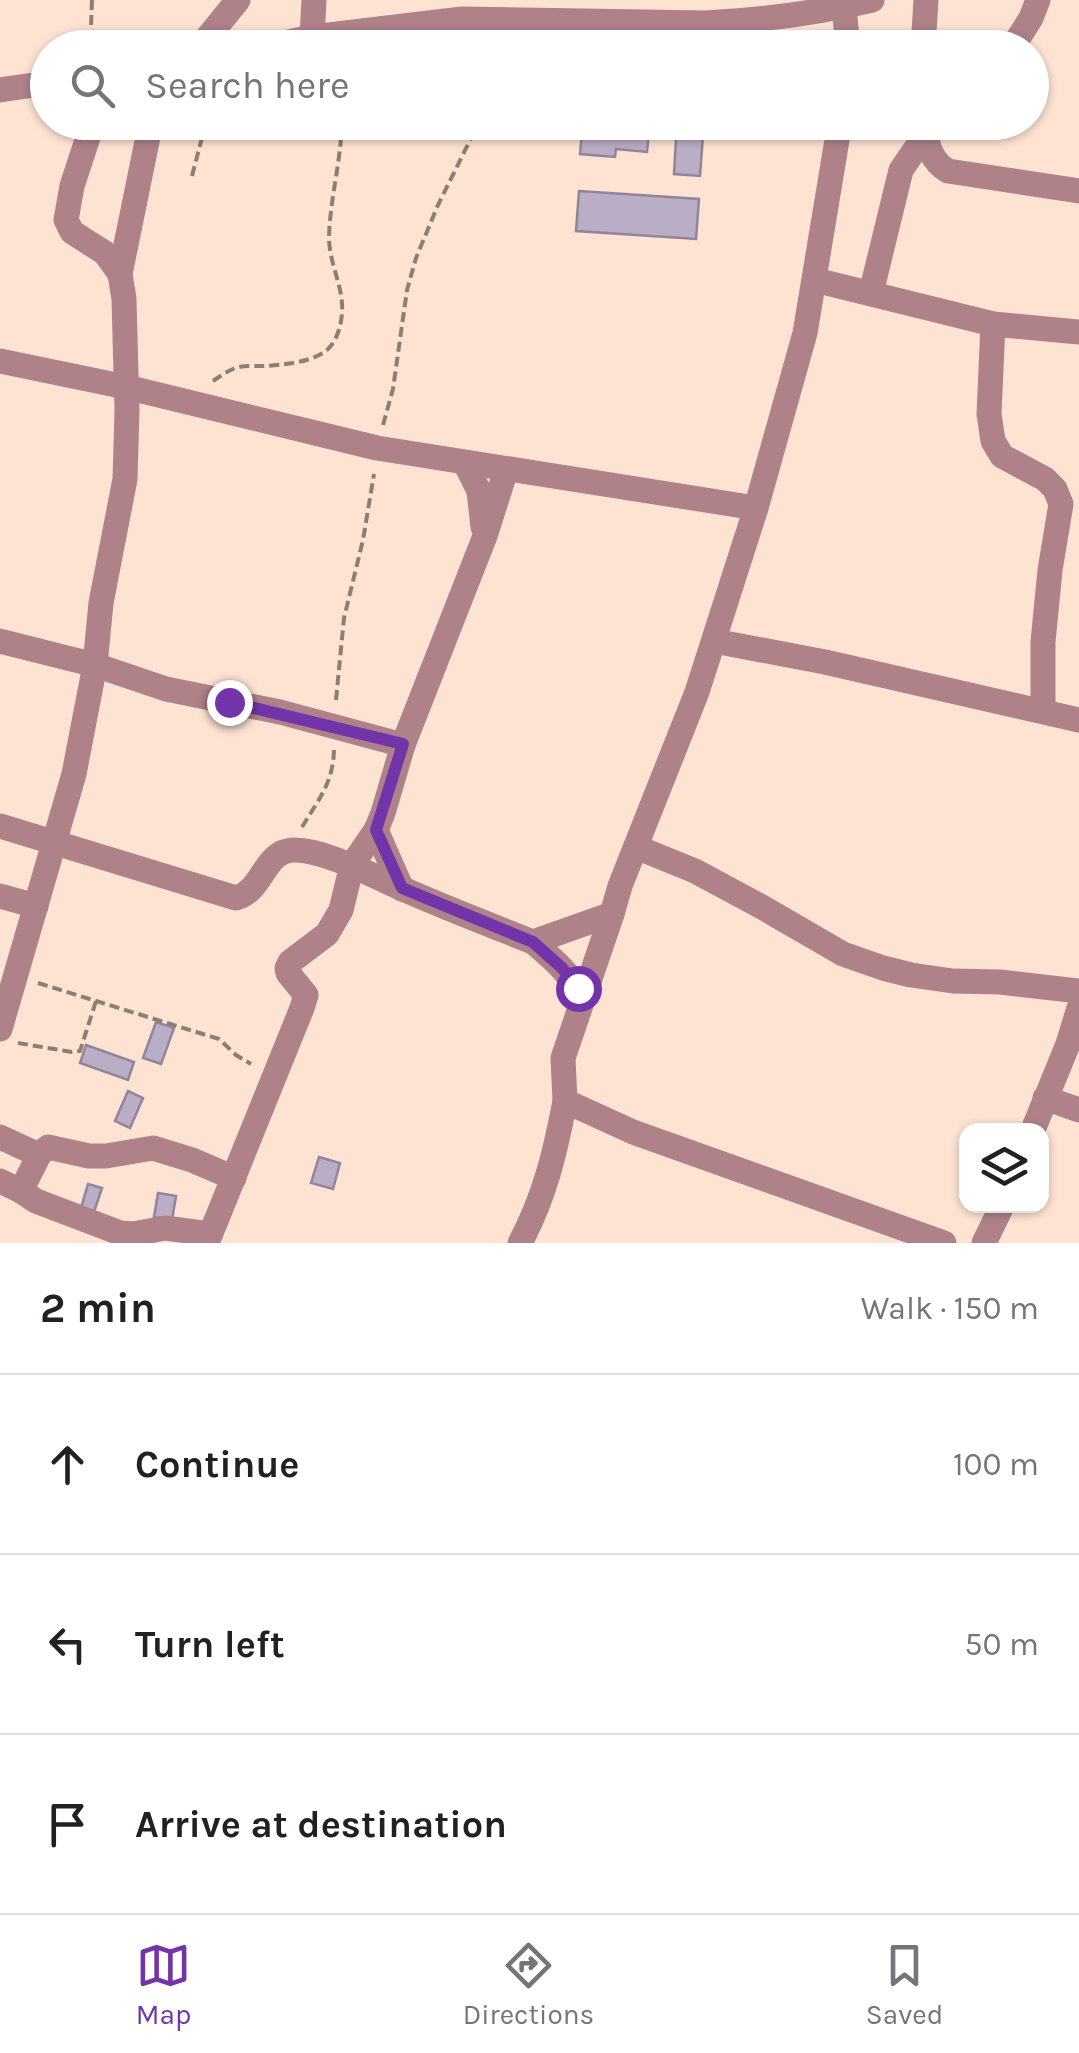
<!DOCTYPE html>
<html lang="en">
<head>
<meta charset="utf-8">
<style>
	body { margin:0; font-family:Karla,sans-serif; background:#f2f2f2; color:#202124 }
	.controls { position:absolute; right:30px; bottom:30px; display:grid; overflow:hidden; border-radius:20px; box-shadow:0 2px 8px #0004 }
	.controls button { width:90px; height:90px; display:grid; place-items:center; padding:0; border:0; border-bottom:2px solid #e0e0e0; background:#fff; color:#202124; font:50px sans-serif }
	.stop { position:absolute; width:30px; height:30px; margin:-22px; border:8px solid #7334a9; border-radius:50%; background:#fff }
	.stop.end { background:#7334a9; border-color:#fff; box-shadow:0 2px 10px #0008 }
	.list { margin:0; padding:0; list-style:none }
	h2 { display:flex; justify-content:space-between; align-items:center; height:130px; margin:0; padding:0 40px; font-size:42px }
	h2 small { font-size:32px; font-weight:400; color:#757577 }
	.list li { display:grid; grid-template-columns:65px 1fr auto; gap:30px; align-items:center; box-sizing:border-box; height:180px; padding:0 40px; border-top:2px solid #e0e0e0 }
	.list b { display:block; font-size:38px; white-space:nowrap }
	.list em { font-size:32px; font-style:normal; color:#757577 }
	.icon { flex:none; width:55px; height:55px; fill:none; stroke:currentColor; stroke-width:2; stroke-linecap:round; stroke-linejoin:round }
	.map { position:relative; flex:none; width:1079px; height:1243px; overflow:hidden }
	.search { position:absolute; background:#fff; box-shadow:0 2px 8px #0004; left:30px; right:30px; top:30px; height:110px; display:flex; align-items:center; gap:25px; box-sizing:border-box; padding:0 35px; border-radius:55px; color:#757577; font-size:38px }
	.sheet { height:670px; background:#fff }
	nav { display:flex; justify-content:space-around; align-items:center; box-sizing:border-box; height:140px; border-top:2px solid #e0e0e0; background:#fff; font-size:28px; color:#757577 }
	nav a { display:grid; justify-items:center; gap:5px }
	nav .on { color:#7334a9 }
	.map>svg:first-child { display:block }
</style>
</head>
<body>
<div class="map">
<svg width="1079" height="1243" viewBox="0 0 1079 1243">
	<rect width="100%" height="100%" fill="#fee3d3"/>
	<!-- building -->
	<g fill="#baaec6" stroke="#91859d" stroke-width="2.5">
		<polygon points="583,122 650,122 647,152 616,149 615,157 580,154"/>
		<polygon points="677,122 704,122 700,176 674,174"/>
		<polygon points="579,191 699,199 696,239 576,231"/>
		<polygon points="156,1022 174,1028 161,1064 143,1058"/>
		<polygon points="86,1045 134,1062 128,1080 80,1063"/>
		<polygon points="128,1091 143,1098 130,1128 115,1121"/>
		<polygon points="319,1157 340,1163 333,1189 311,1183"/>
		<polygon points="88,1184 102,1188 94,1212 81,1208"/>
		<polygon points="158,1193 176,1196 172,1220 154,1217"/>
	</g>
	<g fill="none" stroke-linecap="round" stroke-linejoin="round">
		<!-- path -->
		<g stroke="#8f7d72" stroke-width="4" stroke-dasharray="10 5" stroke-linecap="butt">
			<polyline points="92,0 91,27 95,48"/>
			<polyline points="192,176 206,122"/>
			<path d="M213 381C219 377 226 372 233 369 242 365 253 366 263 366 282 365 306 363 323 353 336 345 341 327 342 313 344 287 329 264 329 237 330 199 341 161 342 122"/>
			<polyline points="383,425 393,389 407,290 416,258 438,205 479,122"/>
			<polyline points="336,700 344,618 363,540 374,474"/>
			<path d="M302 827C319 799 333 783 334 750"/>
			<polyline points="38,983 219,1039 236,1055 251,1064"/>
			<polyline points="18,1043 72,1052 80,1051 96,1001"/>
		</g>
		<!-- minor -->
		<g stroke="#af828a" stroke-width="25">
			<polyline points="844,7 848,48"/>
			<polyline points="312,37 314,0"/>
			<polyline points="199,48 238,0"/>
			<path d="M260 48 312 37 462 19 706 23C762 20 818 13 872 0"/>
			<polyline points="923,48 926,0"/>
			<polyline points="1012,48 1031,18 1038,0"/>
			<polyline points="0,90 48,83"/>
			<path d="M924 122C926 141 930 161 948 171L1079 191"/>
			<polyline points="120,274 151,122"/>
			<polyline points="815,280 993,324 1079,332"/>
			<polyline points="871,293 901,170 925,135 933,128"/>
			<polyline points="993,324 989,414 993,441 1002,456 1045,479 1055,489 1061,504 1050,570 1043,642 1043,711"/>
			<polyline points="0,361 126,387 377,448 756,508"/>
			<polyline points="465,463 479,491 483,527"/>
			<polyline points="0,641 95,665 166,689 280,712 403,745"/>
			<polyline points="714,641 825,662 1079,720"/>
			<path d="M0 826 236 898C263 891 264 851 293 850 324 849 375 877 403 889 446 908 490 925 533 942L612 914 620 886 697 692 756 508 805 333 840 122"/>
			<polyline points="376,830 402,889"/>
			<polyline points="636,847 695,871 762,907 843,954 883,968 911,975 953,981 1000,982 1079,991"/>
			<polyline points="0,896 36,906"/>
			<polyline points="612,914 563,1058 565,1101 633,1132 944,1243"/>
			<path d="M533 942C552 958 572 975 582 998"/>
			<polyline points="0,1029 74,774 95,665 101,603 125,479 127,411 124,299 120,274 105,253 72,232 66,220 72,186 93,122"/>
			<polyline points="1045,1098 1079,1110"/>
			<polyline points="1033,1130 1068,1044 1079,1008"/>
			<polyline points="0,1137 39,1155"/>
			<polyline points="0,1181 21,1191 36,1201 120,1233 133,1234 165,1228 210,1234"/>
			<polyline points="21,1191 39,1155 48,1147 89,1156 106,1156 153,1148 192,1160 234,1178"/>
			<polyline points="207,1243 302,1008 306,995 288,973 287,968 290,962 327,934 341,910 352,865 376,830 383,813 403,745 485,536 506,470"/>
			<path d="M520 1243C545 1196 555 1153 565 1101"/>
			<polyline points="984,1243 1002,1206"/>
		</g>
	</g>
	<g fill="none" stroke-linecap="round" stroke-linejoin="round">
		<!-- route -->
		<polyline stroke="#7334a9" stroke-width="12" points="229,702 403,744 376,830 402,888 533,942 562,968 578,988"/>
	</g>
</svg>
<div class="controls">
<button><svg class="icon" aria-label="layers" viewBox="0 0 24 24"><path d="M12 4l9 5-9 5-9-5zM3 14l9 5 9-5"/></svg></button>
</div>
<div class="stop" style="left:578px;top:988px"></div>
<div class="stop end" style="left:229px;top:702px"></div>
<div class="search"><svg class="icon" aria-label="search" viewBox="0 0 24 24"><circle cx="10" cy="10" r="6"/><path d="M15 15l6 6"/></svg>Search here</div>
</div>
<section class="sheet">
<h2>2 min<small>Walk · 150 m</small></h2>
<ul class="list">
<li><svg class="icon" aria-label="ahead" viewBox="0 0 24 24"><path d="M12 20V5M6 11l6-6 6 6"/></svg><div><b>Continue</b></div><em>100 m</em></li>
<li><svg class="icon" aria-label="left" viewBox="0 0 24 24"><path d="M17 20v-9H6M10 6l-5 5 5 5"/></svg><div><b>Turn left</b></div><em>50 m</em></li>
<li><svg class="icon" aria-label="arrive" viewBox="0 0 24 24"><path d="M6 21V4h12l-3 4 3 4H6"/></svg><div><b>Arrive at destination</b></div></li>
</ul>
</section>
<nav>
<a class="on"><svg class="icon" aria-label="map" viewBox="0 0 24 24"><path d="M3 6l6-2 6 2 6-2v14l-6 2-6-2-6 2zM9 4v14M15 6v14"/></svg>Map</a>
<a><svg class="icon" aria-label="directions" viewBox="0 0 24 24"><path d="M12 3l9 9-9 9-9-9zM9 14v-3h6M13 9l2 2-2 2"/></svg>Directions</a>
<a><svg class="icon" aria-label="saved" viewBox="0 0 24 24"><path d="M7 4h10v16l-5-4-5 4z"/></svg>Saved</a>
</nav>
</body>
</html>
